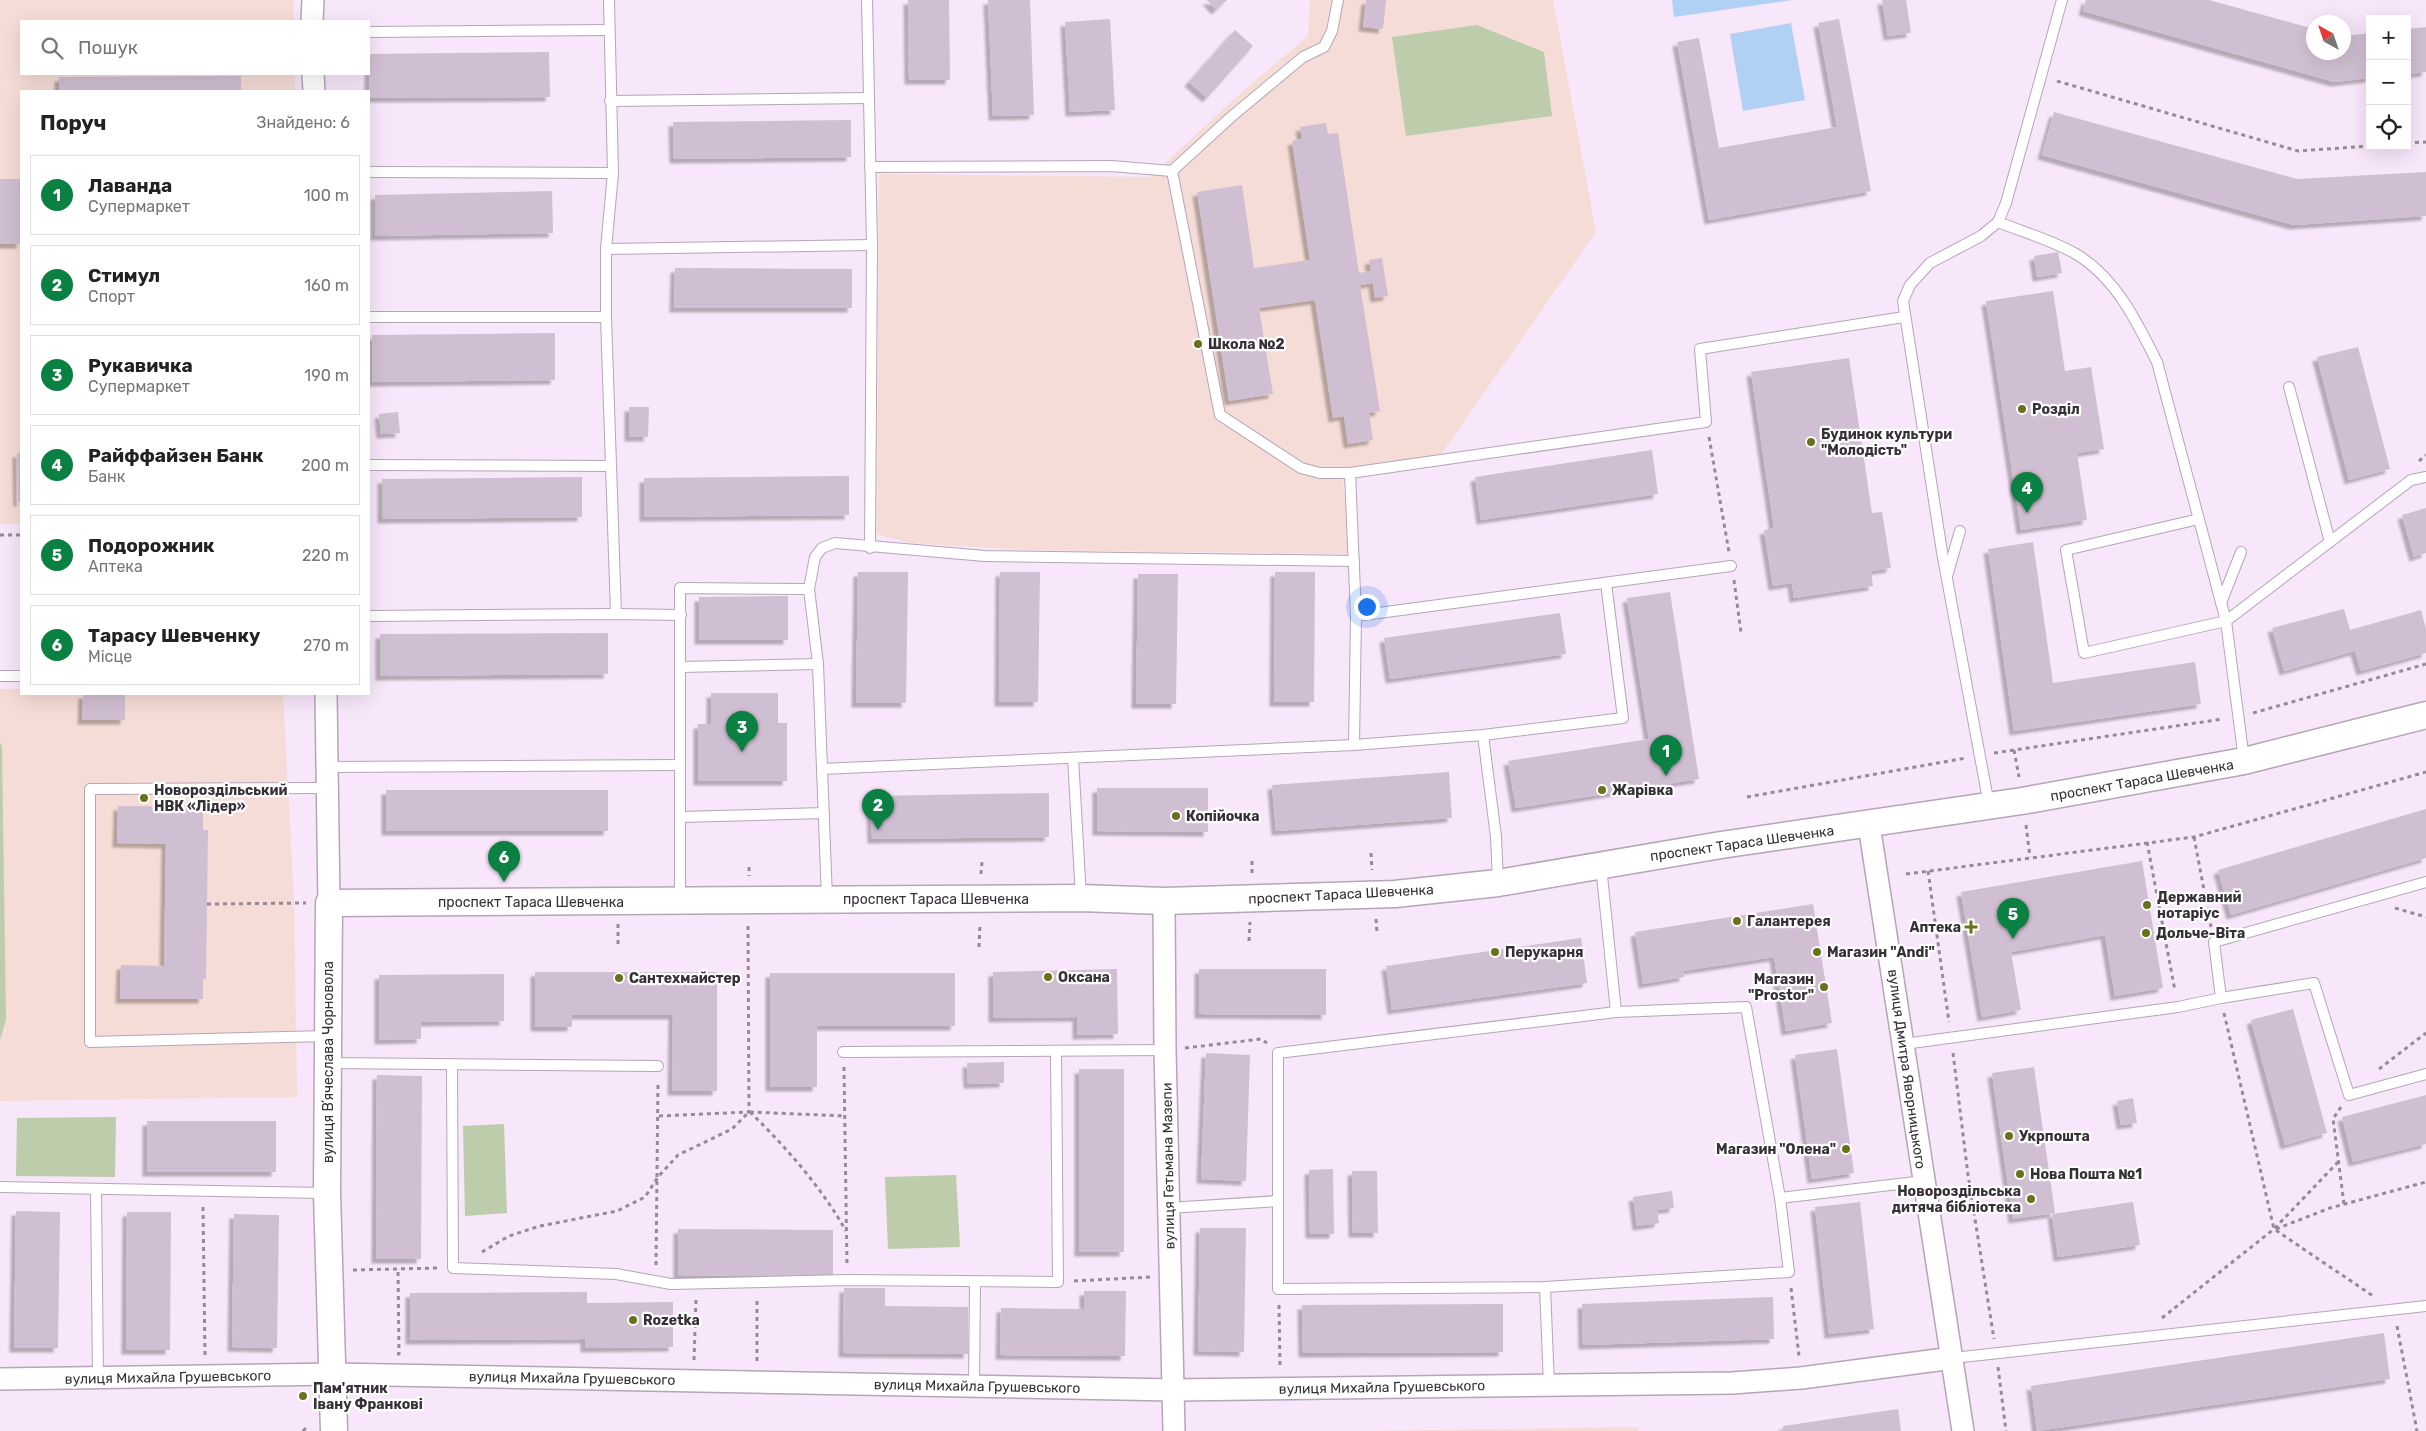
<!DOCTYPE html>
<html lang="uk">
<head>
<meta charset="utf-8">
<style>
	body { margin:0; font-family:Rubik,sans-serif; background:#f2f2f2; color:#222 }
	.controls { position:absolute; right:15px; top:15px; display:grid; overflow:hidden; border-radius:0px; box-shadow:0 5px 20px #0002 }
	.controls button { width:45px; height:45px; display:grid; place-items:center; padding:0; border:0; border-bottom:1px solid #e0e0e0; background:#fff; color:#222; font:25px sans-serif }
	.compass { position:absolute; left:2306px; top:15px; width:45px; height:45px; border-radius:50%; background:#fff; box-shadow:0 5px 20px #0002; rotate:320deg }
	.you { position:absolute; left:1366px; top:606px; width:18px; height:18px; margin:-12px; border:4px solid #fff; border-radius:50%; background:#1a73e8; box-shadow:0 0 0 8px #1a73e833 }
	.badge { display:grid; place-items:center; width:32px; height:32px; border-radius:50%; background:#0b8043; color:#fff; font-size:16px; font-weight:700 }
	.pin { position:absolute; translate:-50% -41px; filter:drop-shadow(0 1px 2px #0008) }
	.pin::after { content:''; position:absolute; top:26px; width:18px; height:15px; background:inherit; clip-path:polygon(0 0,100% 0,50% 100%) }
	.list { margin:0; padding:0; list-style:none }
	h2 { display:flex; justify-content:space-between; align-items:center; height:65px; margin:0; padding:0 20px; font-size:21px }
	h2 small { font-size:16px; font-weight:400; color:#767676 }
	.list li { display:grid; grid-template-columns:32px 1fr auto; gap:15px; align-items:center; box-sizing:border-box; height:80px; margin:0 10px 10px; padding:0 10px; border:1px solid #e0e0e0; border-radius:0px }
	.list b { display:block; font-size:19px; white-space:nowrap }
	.list p { margin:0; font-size:16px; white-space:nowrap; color:#767676 }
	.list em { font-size:16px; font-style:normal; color:#767676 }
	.icon { flex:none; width:28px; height:28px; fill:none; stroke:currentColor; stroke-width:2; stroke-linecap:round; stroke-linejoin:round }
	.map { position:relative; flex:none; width:2426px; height:1431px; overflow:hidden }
	.search { position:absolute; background:#fff; box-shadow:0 5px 20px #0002; left:20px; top:20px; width:350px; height:55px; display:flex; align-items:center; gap:12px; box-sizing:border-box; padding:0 18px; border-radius:0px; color:#767676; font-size:19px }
	.panel { position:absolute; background:#fff; box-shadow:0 5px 20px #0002; left:20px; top:90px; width:350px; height:605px; border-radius:0px }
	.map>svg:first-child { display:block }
</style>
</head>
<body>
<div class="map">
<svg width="2426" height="1431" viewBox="0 0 2426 1431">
	<defs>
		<filter id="shadow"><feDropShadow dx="-4.5" dy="4.5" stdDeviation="1" flood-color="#0004"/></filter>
	</defs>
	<rect width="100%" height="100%" fill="#f8e6fa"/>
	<!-- education -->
	<g fill="#f6dcd6">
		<polygon points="0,0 293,0 294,21 21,21 21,74 295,74 295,91 21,91 21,524 0,524"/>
		<polygon points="1310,0 1553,0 1596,232 1440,456 1342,468 1350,554 1027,550 909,543 877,534 879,174 1150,177 1243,91 1308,36"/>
		<polygon points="0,689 21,689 21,694 283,694 294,902 297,1097 0,1101"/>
		<polygon points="1638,1427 1638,1431 1364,1431"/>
	</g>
	<!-- green -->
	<g fill="#bdcdac">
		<polygon points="1477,25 1544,52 1552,116 1406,136 1392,37"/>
		<polygon points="0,742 2,747 6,1020 0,1040"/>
		<polygon points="116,1117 115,1177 16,1176 17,1118"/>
		<polygon points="504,1124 507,1213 465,1216 463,1126"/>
		<polygon points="956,1175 960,1247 888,1249 885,1177"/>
	</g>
	<!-- water -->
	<g fill="#b1d1f4">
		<polygon points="1672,0 1792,0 1674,17"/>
		<polygon points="1791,23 1805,100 1743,111 1730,34"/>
	</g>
	<!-- building -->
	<g fill="#d0bfd2" filter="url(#shadow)">
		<polygon points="908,0 949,0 950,80 909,80"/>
		<polygon points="988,0 1030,0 1034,115 993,116"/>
		<polygon points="1207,0 1227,0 1216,10"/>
		<polygon points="1366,0 1386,0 1383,29 1363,27"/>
		<polygon points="1882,0 1906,0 1911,33 1888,36"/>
		<polygon points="2086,0 2209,0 2314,29 2314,52 2344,52 2344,36 2370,33 2370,78 2335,82 2083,11"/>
		<polygon points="1110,19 1115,110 1070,112 1065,22"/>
		<polygon points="1839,19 1871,191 1709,220 1677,42 1699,38 1719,148 1837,127 1818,23"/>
		<polygon points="2426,27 2426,72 2407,74 2407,29"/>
		<polygon points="1235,30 1253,46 1207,98 1189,82"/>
		<polygon points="549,52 550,97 369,98 369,54"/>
		<polygon points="241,76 241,91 59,91 59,77"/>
		<polygon points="2054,112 2297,179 2426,172 2426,216 2294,225 2042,155"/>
		<polygon points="851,120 851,157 674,159 673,122"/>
		<polygon points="1326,123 1328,134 1338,133 1359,273 1371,271 1369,260 1382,258 1388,296 1375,298 1373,283 1360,285 1380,411 1369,413 1373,440 1348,444 1344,416 1333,418 1315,300 1259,308 1273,394 1229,401 1197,192 1242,185 1254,268 1310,260 1292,141 1302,139 1300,127"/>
		<rect x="0" y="179" width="21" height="65"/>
		<polygon points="552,191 553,233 375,236 375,195"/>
		<polygon points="2058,252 2062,273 2037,277 2034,256"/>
		<polygon points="675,268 852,269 852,308 674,308"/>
		<polygon points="2053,291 2065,371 2091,367 2104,449 2077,453 2087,520 2021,530 1986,301"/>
		<polygon points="555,333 555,380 372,382 372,335"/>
		<polygon points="2358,347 2390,469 2349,480 2317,357"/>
		<polygon points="1849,358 1872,513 1882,512 1891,568 1871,571 1873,586 1794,598 1792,583 1773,586 1764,530 1774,528 1751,372"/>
		<polygon points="629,407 649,407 648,437 629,437"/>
		<polygon points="398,412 400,433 381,434 379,414"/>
		<polygon points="1652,450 1658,494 1481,520 1475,477"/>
		<polygon points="17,453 21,453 21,502 18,502"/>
		<polygon points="849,476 849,515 644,517 644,478"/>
		<polygon points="582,477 582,517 382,519 382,479"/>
		<polygon points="2426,508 2426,553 2414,557 2402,515"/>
		<polygon points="2033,542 2053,683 2195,662 2201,704 2014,731 1988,549"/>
		<polygon points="858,572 908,572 906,703 856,703"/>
		<polygon points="1000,572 1040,572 1038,702 999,702"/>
		<polygon points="1275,572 1315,572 1314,702 1274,702"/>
		<polygon points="1138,574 1178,574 1176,704 1136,704"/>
		<polygon points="1670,592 1699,779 1516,808 1508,761 1649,739 1627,598"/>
		<polygon points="788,596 788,640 699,640 699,597"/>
		<polygon points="2344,609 2350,630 2421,610 2426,629 2426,653 2361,671 2355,651 2284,671 2272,628"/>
		<polygon points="1560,613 1566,654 1390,679 1384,638"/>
		<polygon points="608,633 608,674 380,676 380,634"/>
		<polygon points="711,693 778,693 778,723 787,723 787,781 698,781 698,724 711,724"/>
		<polygon points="83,694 125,695 125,720 82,720"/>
		<polygon points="1449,772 1452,818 1276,831 1272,785"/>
		<polygon points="1097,788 1208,788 1208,832 1097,831"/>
		<rect x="386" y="790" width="222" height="41"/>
		<polygon points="1049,793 1049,837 872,839 871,796"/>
		<polygon points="118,806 203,807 203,830 208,830 206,979 203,979 203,999 120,999 121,965 164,966 166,844 117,843"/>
		<polygon points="2426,809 2426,858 2231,915 2218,870"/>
		<polygon points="2142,861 2163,988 2115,996 2105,935 2011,952 2021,1010 1982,1017 1961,892"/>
		<polygon points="1813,904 1832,1023 1786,1031 1774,957 1683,971 1684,977 1643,984 1635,932"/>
		<polygon points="1581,938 1587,983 1392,1010 1386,966"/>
		<polygon points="1117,969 1118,1034 1077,1035 1077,1017 993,1018 993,972"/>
		<polygon points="1199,969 1326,969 1326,1015 1199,1014"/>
		<polygon points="535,972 717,972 717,1091 672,1091 673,1015 572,1015 572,1027 535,1027"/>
		<polygon points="770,973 955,973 955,1026 817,1026 817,1087 770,1087"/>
		<polygon points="504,974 504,1021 421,1022 421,1039 379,1040 379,975"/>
		<polygon points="2293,1009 2327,1133 2285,1145 2251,1020"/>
		<polygon points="1837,1049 1854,1173 1812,1179 1795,1055"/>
		<polygon points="1206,1053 1250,1055 1246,1181 1201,1179"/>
		<polygon points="1004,1062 1004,1083 968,1084 967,1063"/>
		<polygon points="2034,1067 2055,1213 2013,1219 1992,1073"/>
		<rect x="1079" y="1069" width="45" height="183"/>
		<polygon points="377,1075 422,1076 421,1259 376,1259"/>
		<polygon points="2426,1095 2426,1144 2353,1162 2342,1117"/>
		<polygon points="2133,1098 2137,1123 2121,1125 2117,1101"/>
		<rect x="147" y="1121" width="129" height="51"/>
		<polygon points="1333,1169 1334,1234 1310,1234 1309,1170"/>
		<polygon points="1352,1171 1377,1171 1378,1233 1353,1233"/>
		<polygon points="1672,1191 1674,1208 1657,1210 1659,1223 1637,1226 1633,1197"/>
		<polygon points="1860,1202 1874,1329 1829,1334 1815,1207"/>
		<polygon points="2133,1202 2140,1245 2058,1257 2052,1214"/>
		<polygon points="16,1211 60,1212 58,1348 14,1348"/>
		<polygon points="127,1212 171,1212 170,1350 126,1350"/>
		<polygon points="234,1214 279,1215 277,1348 232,1347"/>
		<polygon points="1200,1228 1246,1228 1244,1352 1198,1351"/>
		<polygon points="678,1229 833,1230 833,1277 678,1275"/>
		<polygon points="844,1288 885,1288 885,1306 968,1307 968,1354 843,1353"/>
		<polygon points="1084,1291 1126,1291 1125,1356 1000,1355 1001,1308 1084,1309"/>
		<polygon points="587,1292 587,1303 673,1302 673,1347 585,1348 585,1339 410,1340 410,1293"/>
		<polygon points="1773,1297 1774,1339 1583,1345 1582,1304"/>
		<polygon points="1503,1304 1503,1352 1303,1353 1302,1305"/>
		<polygon points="2384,1333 2390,1379 2037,1431 2031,1386"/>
		<polygon points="1898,1409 1901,1431 1783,1431 1783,1426"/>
	</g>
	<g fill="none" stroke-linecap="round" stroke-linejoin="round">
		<defs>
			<g id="service">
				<polyline points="609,0 613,173 606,249 606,317 616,614"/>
				<polyline points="867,0 872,245 870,548"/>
				<polyline points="369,32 609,30"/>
				<polyline points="610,101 869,98"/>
				<polyline points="870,167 1111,166 1172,171 1231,117 1303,57 1324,47 1332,31 1338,0"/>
				<polyline points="1172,171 1220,415 1301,468 1320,473 1350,473"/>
				<polyline points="369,172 613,173"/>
				<path d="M1998 222C2023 232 2052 240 2076 254 2116 278 2137 322 2157 362L2226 621 2244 760"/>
				<polyline points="606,249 872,245"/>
				<polyline points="369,317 606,317"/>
				<polyline points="2289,387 2330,542"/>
				<polyline points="369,465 610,466"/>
				<polyline points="2199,519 2066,550 2084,653 2226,621 2411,480 2426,477"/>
				<polyline points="1947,576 1960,531"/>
				<polyline points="2221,603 2241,552"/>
				<polyline points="369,616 616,614 681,615"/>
				<polyline points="1356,616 1731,566"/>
				<polyline points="681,667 818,664"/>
				<polyline points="0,676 21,676"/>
				<polyline points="1483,735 1496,837 1498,882"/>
				<polyline points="1354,745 1356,616 1350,473 1706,422 1700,349 1904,317"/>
				<polyline points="1073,758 1081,897"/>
				<polyline points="327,767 680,765"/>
				<polyline points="822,769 1354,745 1483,735 1623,718 1606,583"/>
				<polyline points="327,788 90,789 90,1042 328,1036"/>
				<polyline points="1989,805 1942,552 1903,301 1910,285 1930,263 1981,236 1998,222 2006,203 2062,0"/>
				<polyline points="680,817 824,813"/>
				<polyline points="1601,866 1616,1012"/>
				<polyline points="827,899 818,664 809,589 815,557 822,548 835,543 985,556 1354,561"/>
				<polyline points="680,900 680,588 809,589"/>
				<polyline points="2221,998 2314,983 2349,1095 2426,1074"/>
				<polygon points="1746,1007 1780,1198 1789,1272 1545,1287 1278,1289 1278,1053 1616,1012"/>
				<polyline points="1904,1044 2178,1007 2221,998 2214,942 2426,882"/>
				<polyline points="843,1052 1165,1050"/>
				<polyline points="329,1063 658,1066"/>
				<polyline points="452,1066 453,1268 616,1274 671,1284 847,1280 1058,1282 1056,1052"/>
				<polyline points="0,1187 326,1193"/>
				<polyline points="96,1189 98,1378"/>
				<polyline points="1780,1198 1924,1181"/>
				<polyline points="1169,1208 1278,1201"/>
				<polyline points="1545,1287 1549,1385"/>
				<polyline points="1953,1358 2426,1306"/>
				<polyline points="974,1386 975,1282"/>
			</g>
			<g id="minor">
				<polyline points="312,21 313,0"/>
				<polyline points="313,74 314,91"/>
				<polyline points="326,694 329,903"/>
				<polyline points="1869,825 1963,1431"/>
				<polyline points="1164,901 1165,1050 1174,1431"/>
				<polyline points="0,1379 333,1374 1174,1390 1732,1383 1801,1378 1953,1358"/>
			</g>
			<polyline id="tertiary" points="334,1431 327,1193 329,903 1081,898 1164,901 1395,894 1498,883 1721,845 2022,801 2244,761 2426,715"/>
		</defs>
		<!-- service casing -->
		<use href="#service" stroke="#b5a5b7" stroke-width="12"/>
		<!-- minor casing -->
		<use href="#minor" stroke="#b5a5b7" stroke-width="24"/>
		<!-- tertiary casing -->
		<use href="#tertiary" stroke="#b5a5b7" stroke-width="29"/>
		<!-- path -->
		<g stroke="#968a97" stroke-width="3" stroke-dasharray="4 4" stroke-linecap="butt">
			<polyline points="2057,81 2298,151 2370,146"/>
			<polyline points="2407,143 2426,142"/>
			<polyline points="1709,437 1729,552"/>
			<polyline points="2419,461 2426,455"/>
			<polyline points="0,535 21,535"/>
			<polyline points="1734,580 1741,633"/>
			<polyline points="2253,713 2426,664"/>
			<polyline points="2014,750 2019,777"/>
			<polyline points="1994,753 2223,719"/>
			<polyline points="1747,797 1966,758"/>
			<polyline points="2026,825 2030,857"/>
			<polyline points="2194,837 2211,927"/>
			<polyline points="2147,842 2175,991"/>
			<polyline points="1371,853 1372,870"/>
			<polyline points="1252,861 1252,876"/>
			<polyline points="749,867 749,876"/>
			<polyline points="1928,871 1949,1022"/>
			<polyline points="981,874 982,862"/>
			<polyline points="1906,874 2194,837 2426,772"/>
			<polyline points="207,904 306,903"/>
			<polyline points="2395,908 2426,917"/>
			<polyline points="1376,919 1377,933"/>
			<polyline points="618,924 618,948"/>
			<polyline points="1249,941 1250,922"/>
			<polyline points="979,947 980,923"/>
			<polyline points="2224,1013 2274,1229 2373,1296"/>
			<polyline points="1185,1048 1261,1039 1267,1043"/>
			<polyline points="1953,1053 1968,1175 1994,1339"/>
			<polyline points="844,1067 847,1266"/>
			<polyline points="2379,1069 2426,1033"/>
			<polyline points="2341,1107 2333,1119 2344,1204"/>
			<path d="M750 1112C786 1147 822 1188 846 1231"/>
			<polyline points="659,1116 749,1112 748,924"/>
			<polyline points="203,1207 205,1356"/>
			<polyline points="2276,1229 2330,1208 2426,1182"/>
			<polyline points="482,1252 509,1236 540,1226 617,1211 645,1197 658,1177 678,1155 732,1129 749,1112 845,1116"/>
			<polyline points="656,1265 658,1081"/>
			<polyline points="353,1270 437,1268"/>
			<polyline points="1074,1281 1150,1277"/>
			<polyline points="1791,1288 1799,1356"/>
			<polyline points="1279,1305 1280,1368"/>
			<polyline points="2162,1318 2274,1229 2338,1162"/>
			<polyline points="2397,1326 2417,1431"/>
			<polyline points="397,1354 399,1354 398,1269"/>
			<polyline points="694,1360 696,1299"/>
			<polyline points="757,1361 757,1298"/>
			<polyline points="1998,1367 2006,1431"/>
			<polyline points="303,1431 307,1427"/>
		</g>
		<!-- service -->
		<use href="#service" stroke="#fff" stroke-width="10"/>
		<!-- minor -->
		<use href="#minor" stroke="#fff" stroke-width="21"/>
		<!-- tertiary -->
		<use href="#tertiary" stroke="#fff" stroke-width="26"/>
	</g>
	<!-- markers -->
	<g fill="#69721b" stroke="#fff" stroke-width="2">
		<circle cx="1198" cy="344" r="5"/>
		<circle cx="2022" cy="409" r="5"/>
		<circle cx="1811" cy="442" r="5"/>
		<circle cx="1602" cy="790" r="5"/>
		<circle cx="144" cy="798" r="5"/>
		<circle cx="1176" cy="816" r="5"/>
		<circle cx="2147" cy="905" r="5"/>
		<circle cx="1737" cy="921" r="5"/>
		<path d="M1968.5 919.5h5v5h5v5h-5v5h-5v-5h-5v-5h5z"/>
		<circle cx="2146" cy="933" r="5"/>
		<circle cx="1495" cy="952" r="5"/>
		<circle cx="1817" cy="952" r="5"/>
		<circle cx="1048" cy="977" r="5"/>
		<circle cx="619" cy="978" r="5"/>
		<circle cx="1824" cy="987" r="5"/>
		<circle cx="2009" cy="1136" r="5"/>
		<circle cx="1846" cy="1149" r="5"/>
		<circle cx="2020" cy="1174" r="5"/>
		<circle cx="2031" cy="1199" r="5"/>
		<circle cx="633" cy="1320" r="5"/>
		<circle cx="303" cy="1396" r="5"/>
	</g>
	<g text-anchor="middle" stroke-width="4.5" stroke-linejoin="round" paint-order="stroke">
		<!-- poi labels -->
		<g font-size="14" font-weight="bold" fill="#363037" stroke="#fff" text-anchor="start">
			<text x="1208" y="349">Школа №2</text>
			<text x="2032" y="414">Розділ</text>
			<text x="1821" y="439">Будинок культури<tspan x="1821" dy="16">"Молодість"</tspan></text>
			<text x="154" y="795">Новороздільський<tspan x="154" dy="16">НВК «Лідер»</tspan></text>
			<text x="1612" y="795">Жарівка</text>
			<text x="1186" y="821">Копійочка</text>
			<text x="2157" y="902">Державний<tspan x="2157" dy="16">нотаріус</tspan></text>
			<text x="1747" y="926">Галантерея</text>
			<text x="1961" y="932" text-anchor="end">Аптека</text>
			<text x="2156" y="938">Дольче-Віта</text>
			<text x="1505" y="957">Перукарня</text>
			<text x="1827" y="957">Магазин "Andi"</text>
			<text x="1058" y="982">Оксана</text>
			<text x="629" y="983">Сантехмайстер</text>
			<text x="1814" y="984" text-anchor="end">Магазин<tspan x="1814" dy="16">"Prostor"</tspan></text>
			<text x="2019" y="1141">Укрпошта</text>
			<text x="1836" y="1154" text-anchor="end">Магазин "Олена"</text>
			<text x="2030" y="1179">Нова Пошта №1</text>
			<text x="2021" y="1196" text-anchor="end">Новороздільська<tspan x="2021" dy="16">дитяча бібліотека</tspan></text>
			<text x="643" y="1325">Rozetka</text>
			<text x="313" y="1393">Пам'ятник<tspan x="313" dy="16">Івану Франкові</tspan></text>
		</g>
		<!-- street labels -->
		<g font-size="14" fill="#363037" stroke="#fff">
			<text transform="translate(2142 780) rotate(-10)" y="5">проспект Тараса Шевченка</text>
			<text transform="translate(1742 843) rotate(-8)" y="5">проспект Тараса Шевченка</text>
			<text transform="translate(1341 894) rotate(-3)" y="5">проспект Тараса Шевченка</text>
			<text x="936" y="904">проспект Тараса Шевченка</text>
			<text x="531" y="907">проспект Тараса Шевченка</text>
			<text transform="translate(328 1062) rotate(-90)" y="5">вулиця Вʼячеслава Чорновола</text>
			<text transform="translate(1907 1069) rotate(82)" y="5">вулиця Дмитра Яворницького</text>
			<text transform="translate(1168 1166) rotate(-91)" y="5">вулиця Гетьмана Мазепи</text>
			<text transform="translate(168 1377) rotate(-1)" y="5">вулиця Михайла Грушевського</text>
			<text transform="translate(572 1378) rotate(1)" y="5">вулиця Михайла Грушевського</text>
			<text transform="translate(977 1386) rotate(1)" y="5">вулиця Михайла Грушевського</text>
			<text transform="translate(1382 1387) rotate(-1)" y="5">вулиця Михайла Грушевського</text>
		</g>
	</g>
</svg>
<div class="controls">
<button>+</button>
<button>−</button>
<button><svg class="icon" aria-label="locate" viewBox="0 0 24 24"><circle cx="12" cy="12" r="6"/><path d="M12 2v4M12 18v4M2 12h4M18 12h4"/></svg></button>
</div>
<svg class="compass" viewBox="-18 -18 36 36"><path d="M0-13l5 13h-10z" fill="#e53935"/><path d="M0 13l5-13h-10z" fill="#767676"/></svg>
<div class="you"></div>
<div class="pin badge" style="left:1666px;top:776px">1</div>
<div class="pin badge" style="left:878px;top:830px">2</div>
<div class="pin badge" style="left:742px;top:752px">3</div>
<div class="pin badge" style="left:2027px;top:513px">4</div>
<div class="pin badge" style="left:2013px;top:939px">5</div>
<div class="pin badge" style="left:504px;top:882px">6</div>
<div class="search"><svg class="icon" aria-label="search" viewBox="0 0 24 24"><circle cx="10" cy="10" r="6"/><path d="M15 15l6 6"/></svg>Пошук</div>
<section class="panel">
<h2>Поруч<small>Знайдено: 6</small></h2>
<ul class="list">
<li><span class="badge">1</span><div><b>Лаванда</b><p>Супермаркет</p></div><em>100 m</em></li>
<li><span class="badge">2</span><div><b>Стимул</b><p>Спорт</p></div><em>160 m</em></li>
<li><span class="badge">3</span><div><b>Рукавичка</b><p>Супермаркет</p></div><em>190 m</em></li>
<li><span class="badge">4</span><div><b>Райффайзен Банк</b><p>Банк</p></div><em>200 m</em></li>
<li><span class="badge">5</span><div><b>Подорожник</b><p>Аптека</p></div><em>220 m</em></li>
<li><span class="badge">6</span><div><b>Тарасу Шевченку</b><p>Місце</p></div><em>270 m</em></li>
</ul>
</section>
</div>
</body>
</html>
